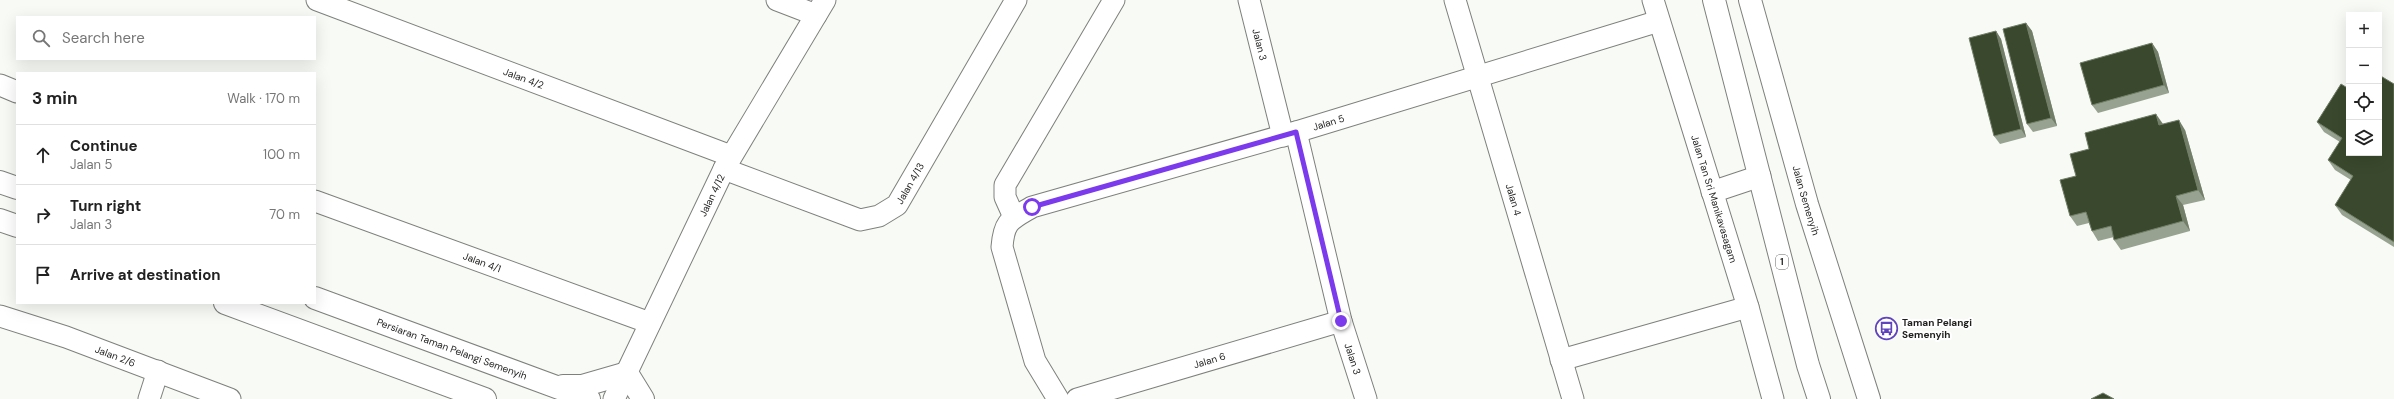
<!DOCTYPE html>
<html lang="en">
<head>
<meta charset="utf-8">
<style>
	body { margin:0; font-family:"DM Sans",sans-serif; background:#f6f6f6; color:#222 }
	.controls { position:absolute; right:12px; top:12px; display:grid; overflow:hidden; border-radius:0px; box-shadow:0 4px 16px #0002 }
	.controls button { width:36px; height:36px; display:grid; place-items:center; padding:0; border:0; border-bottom:1px solid #e0e0e0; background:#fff; color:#222; font:20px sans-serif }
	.stop { position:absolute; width:12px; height:12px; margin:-9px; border:3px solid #7c3aed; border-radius:50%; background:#fff }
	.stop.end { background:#7c3aed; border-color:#fff; box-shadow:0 1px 4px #0008 }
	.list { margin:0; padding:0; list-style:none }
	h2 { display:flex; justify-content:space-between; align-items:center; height:52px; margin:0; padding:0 16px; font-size:17px }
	h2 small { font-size:13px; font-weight:400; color:#767676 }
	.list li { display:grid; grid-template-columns:26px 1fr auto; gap:12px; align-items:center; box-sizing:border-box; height:60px; padding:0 16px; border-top:1px solid #e0e0e0 }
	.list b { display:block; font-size:15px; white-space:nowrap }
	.list p { margin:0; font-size:13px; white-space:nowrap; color:#767676 }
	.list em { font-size:13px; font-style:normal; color:#767676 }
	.icon { flex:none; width:22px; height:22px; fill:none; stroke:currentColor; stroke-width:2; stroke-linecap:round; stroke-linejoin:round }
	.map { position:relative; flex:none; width:2394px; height:399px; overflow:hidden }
	.search { position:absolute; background:#fff; box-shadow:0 4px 16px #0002; left:16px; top:16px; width:300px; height:44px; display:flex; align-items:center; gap:10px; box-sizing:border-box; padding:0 14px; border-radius:0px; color:#767676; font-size:15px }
	.panel { position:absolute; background:#fff; box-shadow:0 4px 16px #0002; left:16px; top:72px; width:300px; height:232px; border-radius:0px }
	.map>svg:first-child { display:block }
</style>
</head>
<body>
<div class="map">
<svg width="2394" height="399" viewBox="0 0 2394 399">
	<rect width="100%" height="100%" fill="#f7faf5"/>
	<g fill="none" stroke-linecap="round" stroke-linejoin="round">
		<defs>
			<g id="minor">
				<path id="s1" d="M317 0 731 156"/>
				<polyline points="777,0 816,15"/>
				<path id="s2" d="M1249 0 1283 136"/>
				<path id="s3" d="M1455 0 1573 399"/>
				<path id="s4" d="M1653 0 1748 307 1773 399"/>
				<polyline points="0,85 17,92"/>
				<path id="s5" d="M1296 132 1341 321 1366 399"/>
				<path id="s6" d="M724 169 860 220 879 216 897 205 1016 0"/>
				<polyline points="1712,192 1760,176"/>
				<path id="s7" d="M315 201 650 323"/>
				<polyline points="1014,217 1005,197 1005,185 1114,0"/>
				<path id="s8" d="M0 316 66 337 230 399"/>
				<polyline points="1561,360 1748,307"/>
				<polyline points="149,399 158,371"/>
				<path id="s9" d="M614 399 724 169 825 0"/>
				<path id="s10" d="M1058 399 1035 361 1002 247C1004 221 1010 220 1032 207L1296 132 1659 21"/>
				<path id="s11" d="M1077 399 1341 321"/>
			</g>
			<g id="tertiary">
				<polyline points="0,182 17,188"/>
				<polyline points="0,220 17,226"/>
				<path id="s12" d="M315 298 589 399"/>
				<polyline points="225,303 485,399"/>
				<polyline points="563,386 582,386 627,373 643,399"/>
			</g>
			<g id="primary">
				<polyline points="1714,0 1808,365 1819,399"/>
				<path id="s13" d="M1750 0 1807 204 1869 399"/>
			</g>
		</defs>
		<!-- minor casing -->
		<use href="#minor" stroke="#7e807c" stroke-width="23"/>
		<!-- tertiary casing -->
		<use href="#tertiary" stroke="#7e807c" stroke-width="24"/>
		<!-- primary casing -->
		<use href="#primary" stroke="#7e807c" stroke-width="24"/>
		<!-- minor -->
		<use href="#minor" stroke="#fff" stroke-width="21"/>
		<!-- tertiary -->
		<use href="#tertiary" stroke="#fff" stroke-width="22"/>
		<!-- primary -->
		<use href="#primary" stroke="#fff" stroke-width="22"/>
	</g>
	<!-- wall -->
	<g fill="#98a291">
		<polygon points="2026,23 2032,31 2057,126 2033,132 2027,124"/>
		<polygon points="1996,31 2001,39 2026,137 2000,144 1994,136"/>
		<polygon points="2152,43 2158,52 2169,93 2098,113 2092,105"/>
		<polygon points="2341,84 2349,153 2394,84 2394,247 2342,215 2335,205 2351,180 2335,170 2328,160 2340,142 2324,132 2317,122"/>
		<polygon points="2163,124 2185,130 2205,200 2183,205 2190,231 2121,250 2114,240 2114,237 2098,241 2092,231 2089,223 2077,226 2070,216 2076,176 2089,149"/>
	</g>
	<!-- shaded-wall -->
	<g fill="#737e69">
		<polygon points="2026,23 2032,31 2057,126 2051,118"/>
		<polygon points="1996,31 2001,39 2026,137 2021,129"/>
		<polygon points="2152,43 2158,52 2169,93 2164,85"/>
		<polygon points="2156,114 2163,124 2166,135 2159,125"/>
		<polygon points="2179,120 2185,130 2205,200 2198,190"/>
		<polygon points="2176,196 2183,205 2190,231 2183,221"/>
	</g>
	<!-- building -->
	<g fill="#3a492d" stroke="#737e69">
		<polygon points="2026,23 2051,118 2027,124 2003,29"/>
		<polygon points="1996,31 2021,129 1994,136 1969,38"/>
		<polygon points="2152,43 2164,85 2092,105 2080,63"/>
		<polygon points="2379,75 2394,84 2394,242 2335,205 2353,176 2328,160 2342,138 2317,122 2341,84 2349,89 2349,153 2379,153"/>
		<polygon points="2156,114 2159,125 2179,120 2198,190 2176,196 2183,221 2114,240 2111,226 2092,231 2086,212 2070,216 2060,180 2076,176 2070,154 2089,149 2085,133"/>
		<polygon points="2103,393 2114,399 2091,399"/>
	</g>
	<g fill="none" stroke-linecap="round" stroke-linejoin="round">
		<!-- route -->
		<polyline stroke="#7c3aed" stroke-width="5" points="1032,207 1296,132 1341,321"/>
	</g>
	<!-- icons -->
	<defs>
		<symbol id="bus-ring" viewBox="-11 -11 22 22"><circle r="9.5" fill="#fff" stroke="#6144bd" stroke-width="1.5"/><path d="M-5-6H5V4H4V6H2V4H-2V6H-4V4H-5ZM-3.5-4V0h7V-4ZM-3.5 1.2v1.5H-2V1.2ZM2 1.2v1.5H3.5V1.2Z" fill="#6144bd"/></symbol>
	</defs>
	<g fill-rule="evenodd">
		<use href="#bus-ring" x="1874" y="316" width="25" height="25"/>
	</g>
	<g text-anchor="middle" stroke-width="4" stroke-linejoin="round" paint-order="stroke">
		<!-- shield labels -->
		<rect fill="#fff" stroke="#626362" stroke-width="1" x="1776" y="255" width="12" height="14" rx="3"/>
		<g font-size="9" font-weight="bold" fill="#1f201e">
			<text x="1782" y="265">1</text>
		</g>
		<!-- street labels -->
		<g font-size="10" fill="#1f201e" stroke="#fff">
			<text dy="4" stroke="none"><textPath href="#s2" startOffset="46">Jalan 3</textPath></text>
			<text dy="4" stroke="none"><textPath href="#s1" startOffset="221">Jalan 4/2</textPath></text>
			<text dy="4" stroke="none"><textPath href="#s10" startOffset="525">Jalan 5</textPath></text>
			<text dy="4" stroke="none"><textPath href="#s6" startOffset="211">Jalan 4/13</textPath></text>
			<text dy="4" stroke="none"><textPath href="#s9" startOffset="226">Jalan 4/12</textPath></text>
			<text dy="4" stroke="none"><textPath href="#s4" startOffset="208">Jalan Tan Sri Manikavasagam</textPath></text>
			<text dy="4" stroke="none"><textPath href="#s3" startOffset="208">Jalan 4</textPath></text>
			<text dy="4" stroke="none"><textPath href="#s13" startOffset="208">Jalan Semenyih</textPath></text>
			<text dy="4" stroke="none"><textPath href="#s7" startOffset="178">Jalan 4/1</textPath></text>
			<text dy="4" stroke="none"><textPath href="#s12" startOffset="146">Persiaran Taman Pelangi Semenyih</textPath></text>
			<text dy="4" stroke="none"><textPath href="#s8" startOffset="122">Jalan 2/6</textPath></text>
			<text dy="4" stroke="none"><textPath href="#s5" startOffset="234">Jalan 3</textPath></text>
			<text dy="4" stroke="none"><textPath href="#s11" startOffset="138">Jalan 6</textPath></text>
		</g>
		<!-- poi labels -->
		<g font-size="10" font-weight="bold" fill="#1f201e" stroke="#fff" text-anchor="start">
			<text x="1902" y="326">Taman Pelangi<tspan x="1902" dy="12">Semenyih</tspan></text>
		</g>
	</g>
</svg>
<div class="controls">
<button>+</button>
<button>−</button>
<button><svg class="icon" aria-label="locate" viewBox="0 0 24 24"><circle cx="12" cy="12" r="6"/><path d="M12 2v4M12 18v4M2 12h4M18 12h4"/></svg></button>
<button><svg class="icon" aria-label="layers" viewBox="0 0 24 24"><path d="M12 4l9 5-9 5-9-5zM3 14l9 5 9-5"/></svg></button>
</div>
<div class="stop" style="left:1032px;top:207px"></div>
<div class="stop end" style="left:1341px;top:321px"></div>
<div class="search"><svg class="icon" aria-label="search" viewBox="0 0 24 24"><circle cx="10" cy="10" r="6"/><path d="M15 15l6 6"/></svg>Search here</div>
<section class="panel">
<h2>3 min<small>Walk · 170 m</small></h2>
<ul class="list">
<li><svg class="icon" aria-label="ahead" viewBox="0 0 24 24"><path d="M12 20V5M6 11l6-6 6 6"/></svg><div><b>Continue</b><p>Jalan 5</p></div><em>100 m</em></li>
<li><svg class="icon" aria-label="right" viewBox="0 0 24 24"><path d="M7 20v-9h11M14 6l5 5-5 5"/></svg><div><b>Turn right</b><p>Jalan 3</p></div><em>70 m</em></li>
<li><svg class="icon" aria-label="arrive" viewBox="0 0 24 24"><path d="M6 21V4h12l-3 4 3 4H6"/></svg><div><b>Arrive at destination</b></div></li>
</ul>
</section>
</div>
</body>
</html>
